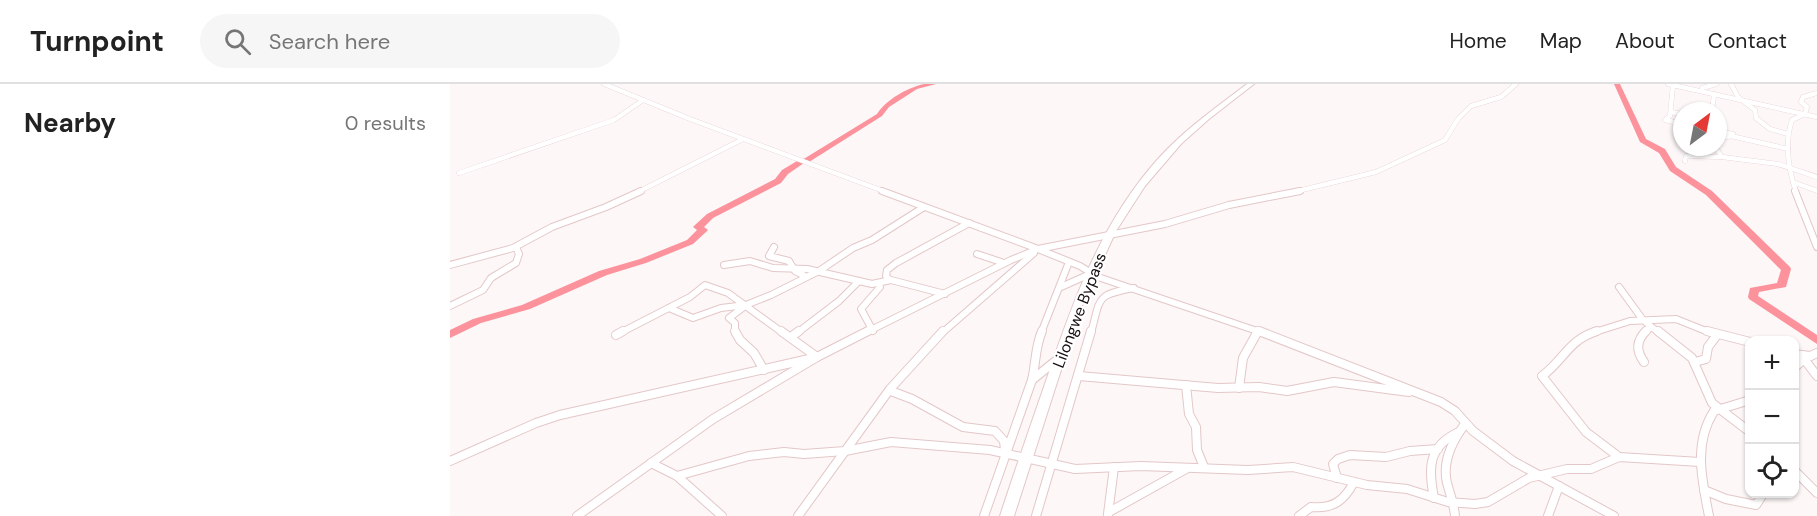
<!DOCTYPE html>
<html lang="en">
<head>
<meta charset="utf-8">
<style>
	body { margin:0; font-family:"DM Sans",sans-serif; background:#f6f6f6; color:#222 }
	.controls { position:absolute; right:18px; bottom:18px; display:grid; overflow:hidden; border-radius:12px; box-shadow:0 2px 4px #0004 }
	.controls button { width:54px; height:54px; display:grid; place-items:center; padding:0; border:0; border-bottom:2px solid #e0e0e0; background:#fff; color:#222; font:30px sans-serif }
	.compass { position:absolute; left:1223px; top:18px; width:54px; height:54px; border-radius:50%; background:#fff; box-shadow:0 2px 4px #0004; rotate:32deg }
	.list { margin:0; padding:0; list-style:none }
	h2 { display:flex; justify-content:space-between; align-items:center; height:78px; margin:0; padding:0 24px; font-size:26px }
	h2 small { font-size:20px; font-weight:400; color:#767676 }
	.icon { flex:none; width:33px; height:33px; fill:none; stroke:currentColor; stroke-width:2; stroke-linecap:round; stroke-linejoin:round }
	.map { position:relative; flex:none; width:1367px; height:432px; overflow:hidden }
	header { display:flex; align-items:center; gap:36px; box-sizing:border-box; height:84px; padding:0 30px; background:#fff; border-bottom:2px solid #e0e0e0 }
	header strong { font-size:28px }
	nav { display:flex; gap:33px; margin-inline-start:auto; font-size:21px }
	.search { width:420px; height:54px; background:#f6f6f6; display:flex; align-items:center; gap:15px; box-sizing:border-box; padding:0 21px; border-radius:33px; color:#767676; font-size:22px }
	main { display:flex }
	aside { flex:1; background:#fff }
	.map>svg:first-child { display:block }
</style>
</head>
<body>
<header>
<strong>Turnpoint</strong>
<div class="search"><svg class="icon" aria-label="search" viewBox="0 0 24 24"><circle cx="10" cy="10" r="6"/><path d="M15 15l6 6"/></svg>Search here</div>
<nav><a>Home</a><a>Map</a><a>About</a><a>Contact</a></nav>
</header>
<main>
<aside>
<h2>Nearby<small>0 results</small></h2>
<ul class="list">
</ul>
</aside>
<div class="map">
<svg width="1367" height="432" viewBox="0 0 1367 432">
	<rect width="100%" height="100%" fill="#fdf7f7"/>
	<g fill="none" stroke-linecap="round" stroke-linejoin="round">
		<!-- river -->
		<g fill="#fc939c" fill-rule="evenodd">
			<path d="M474 0H486L467 5 439 23 432 32 359 78H356L352 76 427 30C437 15 457 4 474 0Z"/>
			<polygon points="1164,0 1170,0 1196,55 1215,65 1226,83 1262,107 1340,183 1341,185 1336,203 1309,208 1308,212 1367,251 1367,260 1299,215 1298,213 1300,204 1327,199 1331,186 1256,111 1220,87 1209,69 1190,58"/>
			<polygon points="347,77 350,77 354,79 338,90 331,99 263,134 254,143 258,146 256,148 243,160 196,179 157,191 80,225 31,239 0,254 0,246 23,235 72,221 149,187 190,175 237,156 247,146 243,143 245,141 257,130 325,95 332,86"/>
		</g>
		<defs>
			<g id="minor-far2">
				<polyline points="154,0 240,35 436,108"/>
				<polyline points="1218,0 1367,33"/>
				<polyline points="1281,0 1288,13 1305,26 1306,34 1320,45 1338,50"/>
				<polyline points="1223,1 1220,32 1215,36 1232,40"/>
				<polyline points="1252,4 1266,0"/>
				<polyline points="1258,27 1263,20 1264,10"/>
				<polyline points="1221,28 1232,30"/>
				<polyline points="1268,47 1283,50"/>
				<polyline points="1268,55 1281,52 1338,65"/>
				<polyline points="1265,63 1272,73 1328,80 1367,93"/>
				<polyline points="1235,77 1236,72 1272,73"/>
				<polyline points="9,89 164,36 193,16"/>
				<polyline points="1343,98 1367,107"/>
				<polyline points="188,108 293,55"/>
				<polyline points="844,108 926,88 995,56 1008,35 1021,22 1051,13 1066,0"/>
				<path d="M1346 108C1338 84 1334 60 1342 36L1355 30 1357 23 1351 18 1353 13 1367 9"/>
			</g>
			<g id="minor-far1">
				<polyline points="432,107 588,165 630,182 648,193 813,249"/>
				<polyline points="1345,107 1367,163"/>
				<polyline points="324,163 319,172 339,177 345,187 355,192"/>
				<polyline points="527,170 554,179"/>
				<polyline points="0,181 63,164 102,143 156,123 191,107"/>
				<polyline points="274,181 300,177 323,184 357,185 422,200 441,196 495,210"/>
				<polyline points="439,195 436,192 437,186 446,179 519,139"/>
				<polyline points="611,203 640,190"/>
				<polyline points="1169,203 1193,236 1209,249"/>
				<polyline points="0,222 33,206 41,194 66,179 69,170 66,163"/>
				<polyline points="219,224 243,234 271,224 296,221 321,211 369,187 403,164 422,156 474,123"/>
				<polyline points="423,247 411,225 430,203 429,200"/>
				<polyline points="170,249 240,213 255,201 278,209 333,249"/>
				<polyline points="285,249 285,239 279,234 295,222"/>
				<polyline points="347,249 389,217 409,197"/>
				<polyline points="415,249 561,176 588,165 715,140 779,121 850,107"/>
				<polyline points="492,249 584,169"/>
				<polyline points="591,249 619,178"/>
				<path d="M641 249C651 213 645 211 684 204"/>
				<polyline points="1142,249 1180,237 1226,235 1261,249"/>
				<polyline points="1194,249 1201,243"/>
			</g>
			<g id="minor">
				<polyline points="285,247 290,256 304,269 314,286"/>
				<polyline points="331,247 367,273"/>
				<polyline points="809,247 991,318 1005,327 1023,347 1063,377 1164,432"/>
				<path d="M1147 247C1118 256 1114 276 1092 292L1136 348 1169 373"/>
				<polyline points="1208,247 1242,274 1262,319 1300,348"/>
				<polyline points="1257,247 1300,258"/>
				<polyline points="166,251 173,247"/>
				<polyline points="341,253 349,247"/>
				<polyline points="1344,270 1360,272"/>
				<polyline points="1354,275 1367,292"/>
				<path d="M1194 278C1186 267 1186 257 1196 247"/>
				<polyline points="1245,278 1256,275 1258,263 1267,251"/>
				<polyline points="1344,284 1354,275 1367,269"/>
				<polyline points="629,292 768,304 809,303 837,307 884,298 959,308"/>
				<polyline points="582,296 608,275"/>
				<polyline points="736,301 739,330 746,343 747,366 754,383"/>
				<polyline points="789,304 793,274 808,247"/>
				<polyline points="441,307 462,315 513,343 545,347 554,357 555,366"/>
				<polyline points="0,377 86,339 110,331 359,275"/>
				<polyline points="201,379 227,392 272,432"/>
				<polyline points="1344,386 1367,409"/>
				<polyline points="227,392 299,372 334,368 354,370 395,367 441,358 540,366 625,385 691,382 798,386 843,383 917,401 957,405 998,418 1025,420 1038,418 1079,394 1117,385 1141,385 1169,373 1250,378"/>
				<polyline points="887,394 883,380 888,375 900,371 936,373 960,367 988,365"/>
				<polyline points="1254,406 1276,415 1306,421 1313,410"/>
				<path d="M984 414C978 384 978 362 1009 348"/>
				<polyline points="659,428 736,385"/>
				<polyline points="658,430 664,383"/>
				<polyline points="127,432 263,335 367,273 418,247"/>
				<polyline points="348,432 440,305 493,247"/>
				<path d="M534 432 582 296C586 279 585 263 592 247"/>
				<polyline points="586,432 641,247"/>
				<path d="M849 432 861 423C883 425 894 417 904 398"/>
				<path d="M1005 432C1004 420 1000 410 997 399 992 378 1003 356 1015 340"/>
				<polyline points="1098,432 1109,402"/>
				<path d="M1259 432C1252 396 1243 360 1264 327L1300 316"/>
			</g>
			<path id="primary" d="M797 0H804L759 35 731 60 695 102 666 147 631 224 564 432H550C565 386 581 340 597 294 623 217 651 139 707 76 733 47 765 24 797 0Z"/>
		</defs>
		<!-- minor-far2 casing -->
		<use href="#minor-far2" stroke="#e4c7c8" stroke-width="5"/>
		<!-- minor-far1 casing -->
		<use href="#minor-far1" stroke="#e4c7c8" stroke-width="8"/>
		<!-- minor casing -->
		<use href="#minor" stroke="#e4c7c8" stroke-width="10"/>
		<!-- primary casing -->
		<use href="#primary" stroke="#e4c7c8" stroke-width="2"/>
		<!-- minor-far2 -->
		<use href="#minor-far2" stroke="#fff" stroke-width="4.5"/>
		<!-- minor-far1 -->
		<use href="#minor-far1" stroke="#fff" stroke-width="6"/>
		<!-- minor -->
		<use href="#minor" stroke="#fff" stroke-width="8"/>
		<!-- primary -->
		<use href="#primary" fill="#fff" fill-rule="evenodd"/>
	</g>
	<g text-anchor="middle" stroke-width="4.5" stroke-linejoin="round" paint-order="stroke">
		<!-- street labels -->
		<g font-size="16" fill="#190f10" stroke="#fff">
			<text transform="translate(629 226) rotate(-69)" y="6">Lilongwe Bypass</text>
		</g>
	</g>
</svg>
<div class="controls">
<button>+</button>
<button>−</button>
<button><svg class="icon" aria-label="locate" viewBox="0 0 24 24"><circle cx="12" cy="12" r="6"/><path d="M12 2v4M12 18v4M2 12h4M18 12h4"/></svg></button>
</div>
<svg class="compass" viewBox="-18 -18 36 36"><path d="M0-13l5 13h-10z" fill="#e53935"/><path d="M0 13l5-13h-10z" fill="#767676"/></svg>
</div>
</main>
</body>
</html>
